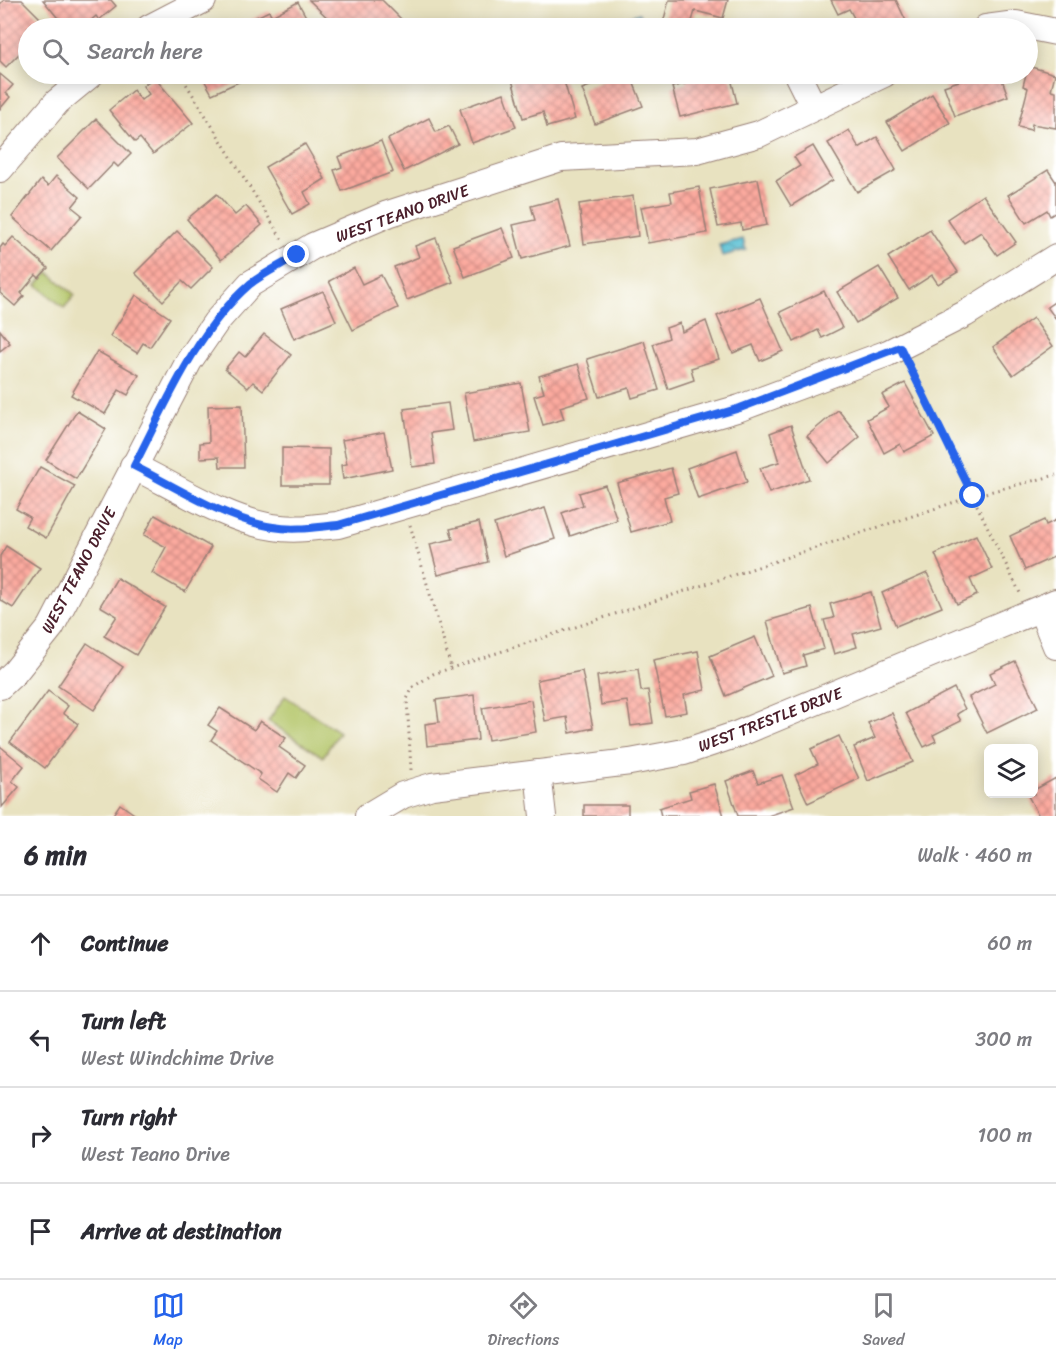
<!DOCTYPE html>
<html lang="en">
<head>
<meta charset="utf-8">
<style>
	body { margin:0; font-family:Sriracha,sans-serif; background:#f2f2f3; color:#2b2b33 }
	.controls { position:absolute; right:18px; bottom:18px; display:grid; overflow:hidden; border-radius:9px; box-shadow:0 3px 15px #0003 }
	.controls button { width:54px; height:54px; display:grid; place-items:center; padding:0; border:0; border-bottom:2px solid #e1e1e2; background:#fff; color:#2b2b33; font:30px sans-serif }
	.stop { position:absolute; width:18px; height:18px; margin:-14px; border:4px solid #2563eb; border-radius:50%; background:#fff }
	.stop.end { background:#2563eb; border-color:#fff; box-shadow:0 2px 6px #0008 }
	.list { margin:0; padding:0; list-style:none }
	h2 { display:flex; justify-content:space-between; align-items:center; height:78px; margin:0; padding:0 24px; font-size:26px }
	h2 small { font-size:20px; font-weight:400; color:#7c7c81 }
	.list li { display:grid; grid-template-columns:39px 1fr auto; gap:18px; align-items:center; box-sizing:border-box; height:96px; padding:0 24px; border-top:2px solid #e1e1e2 }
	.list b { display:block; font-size:22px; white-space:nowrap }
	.list p { margin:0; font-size:20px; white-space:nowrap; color:#7c7c81 }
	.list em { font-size:20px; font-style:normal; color:#7c7c81 }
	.icon { flex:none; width:33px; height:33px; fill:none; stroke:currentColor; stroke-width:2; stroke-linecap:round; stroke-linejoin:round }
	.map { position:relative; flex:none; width:1056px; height:816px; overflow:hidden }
	.search { position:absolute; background:#fff; box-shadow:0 3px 15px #0003; left:18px; right:18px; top:18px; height:66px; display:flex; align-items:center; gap:15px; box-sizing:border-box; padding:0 21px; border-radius:33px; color:#7c7c81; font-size:22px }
	.sheet { height:462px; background:#fff }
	nav { display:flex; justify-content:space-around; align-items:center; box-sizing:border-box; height:84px; border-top:2px solid #e1e1e2; background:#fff; font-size:16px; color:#7c7c81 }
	nav a { display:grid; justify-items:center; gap:3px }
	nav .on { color:#2563eb }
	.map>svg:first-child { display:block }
</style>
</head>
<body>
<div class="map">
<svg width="1056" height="816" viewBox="0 0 1056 816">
	<defs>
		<pattern id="water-waves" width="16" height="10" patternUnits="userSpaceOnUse" patternTransform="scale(1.5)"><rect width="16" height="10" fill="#56bfd3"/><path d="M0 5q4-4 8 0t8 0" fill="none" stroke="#499bab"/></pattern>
		<pattern id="building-cross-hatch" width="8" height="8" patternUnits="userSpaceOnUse" patternTransform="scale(1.5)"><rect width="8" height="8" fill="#fcaa9f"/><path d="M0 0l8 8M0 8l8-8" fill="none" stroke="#ce8a82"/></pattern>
	</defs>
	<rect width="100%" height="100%" fill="#fff"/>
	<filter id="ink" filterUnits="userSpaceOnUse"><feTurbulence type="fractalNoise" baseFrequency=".0167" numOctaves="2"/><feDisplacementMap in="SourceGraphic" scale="12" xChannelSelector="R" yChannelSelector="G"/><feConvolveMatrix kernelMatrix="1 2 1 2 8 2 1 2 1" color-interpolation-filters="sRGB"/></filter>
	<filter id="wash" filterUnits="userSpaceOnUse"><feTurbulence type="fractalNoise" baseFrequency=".008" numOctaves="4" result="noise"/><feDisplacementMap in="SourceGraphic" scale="24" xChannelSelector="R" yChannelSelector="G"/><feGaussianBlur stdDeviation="1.35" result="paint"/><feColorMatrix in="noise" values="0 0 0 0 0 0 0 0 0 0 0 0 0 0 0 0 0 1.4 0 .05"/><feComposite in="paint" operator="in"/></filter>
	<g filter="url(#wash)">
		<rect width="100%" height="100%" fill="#e8e2c0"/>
		<!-- pitch -->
		<g fill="#b3c568" stroke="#7e724a" stroke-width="1.5">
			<polygon points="48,272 75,295 64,308 37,285"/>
			<polygon points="285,696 339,732 323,757 268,721"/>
		</g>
		<!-- water -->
		<g fill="url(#water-waves)" stroke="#506f7f" stroke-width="1.5">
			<polygon points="639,13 644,28 631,28 627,17"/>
			<polygon points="743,239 746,250 722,256 719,245"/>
		</g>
		<g id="blocks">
			<!-- building -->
			<g fill="url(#building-cross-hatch)">
				<polygon points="4,0 22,0 50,28 28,28 28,49 26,47 6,67 0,61 0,4"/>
				<polygon points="43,0 111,0 116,6 99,20 96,16 82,28 66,28"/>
				<polygon points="309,0 382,0 403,21 396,28 338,28"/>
				<polygon points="669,0 728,0 723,18 695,11 690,28 666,28 662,27"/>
				<polygon points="831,0 896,0 906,21 891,28 834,28 854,18 849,9 838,14"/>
				<polygon points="298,2 312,28 252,28 248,21 269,11 272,16"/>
				<polygon points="1028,66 1055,74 1051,90 1056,91 1056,128 1032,124 1031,130 1018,127 1028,88 1023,86"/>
				<polygon points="0,74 13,85 6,93 10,97 0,109"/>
				<polygon points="201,74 256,74 212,94"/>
				<polygon points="534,74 562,74 575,119 547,127 543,112 523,118 512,80"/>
				<polygon points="621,74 630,74 643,106 595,124 582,89"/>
				<polygon points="692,74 730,74 737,103 680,117 672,87 688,83 686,75"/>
				<polygon points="979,74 1000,74 1008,96 955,116 944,86"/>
				<polygon points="154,77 193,123 153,154 140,138 135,142 109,110 133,90 141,100 149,94 143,86"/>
				<polygon points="504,93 516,127 472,143 460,109"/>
				<polygon points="932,94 950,123 905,151 887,122"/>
				<polygon points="429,118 436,132 449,126 458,144 404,171 388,139"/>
				<polygon points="96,119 131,154 118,167 114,163 89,189 57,158"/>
				<polygon points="849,130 859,148 877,137 896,170 857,192 828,143"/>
				<polygon points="381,141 393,172 342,191 334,170 342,167 338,157"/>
				<polygon points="305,144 325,179 304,192 310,204 292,214 265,167"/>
				<polygon points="813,146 833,180 791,206 776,181 800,166 794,157"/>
				<polygon points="1048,170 1056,182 1056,212 1050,216 1047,210 1026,223 1008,195"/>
				<polygon points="56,176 80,197 72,207 82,215 51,251 12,217 41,180 48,186"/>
				<polygon points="758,179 767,225 742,230 741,223 718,227 710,189"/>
				<polygon points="699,187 707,233 648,243 641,207 672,202 670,192"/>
				<polygon points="217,194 235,215 246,206 262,225 221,260 187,219"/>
				<polygon points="983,195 1016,242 997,255 981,232 964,243 947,219"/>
				<polygon points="633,196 638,236 584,244 579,204"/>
				<polygon points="558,199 570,246 522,259 513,225 535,220 531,206"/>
				<polygon points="502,228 514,258 465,277 453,246"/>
				<polygon points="930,230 958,272 938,284 932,275 909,290 888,257"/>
				<polygon points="177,231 213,267 191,289 182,281 163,301 135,273"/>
				<polygon points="13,237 48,268 39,278 36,275 21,293 24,296 15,306 0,293 0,248 3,244 5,246"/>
				<polygon points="436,238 453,282 407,300 394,267 419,257 415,246"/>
				<polygon points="879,267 898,298 856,323 837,292"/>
				<polygon points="354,268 362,284 381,275 398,308 353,330 329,281"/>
				<polygon points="323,291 336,321 294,339 281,309"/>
				<polygon points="824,291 842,328 822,338 818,330 794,342 780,312"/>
				<polygon points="136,295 170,318 150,347 143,343 137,353 110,336"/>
				<polygon points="760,298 783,351 760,361 753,345 733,353 717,316"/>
				<polygon points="1056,301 1056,319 1047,307"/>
				<polygon points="1033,318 1053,346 1013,375 993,347"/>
				<polygon points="706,321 719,359 691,368 694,380 668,389 653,344 669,338 666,328 680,323 682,332"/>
				<polygon points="0,330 10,343 0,351"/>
				<polygon points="264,334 291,355 263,390 253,382 248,388 225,369 239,352 245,357"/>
				<polygon points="644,341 659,390 632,398 629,388 599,397 587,359"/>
				<polygon points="97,351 139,375 128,395 119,390 105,414 71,395"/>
				<polygon points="578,364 589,398 560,407 564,419 543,425 534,396 544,393 539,376"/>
				<polygon points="521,383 530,432 473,442 464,393"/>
				<polygon points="905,383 934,436 904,452 900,444 884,453 867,419 889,407 882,395"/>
				<polygon points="448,403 452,430 431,433 435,464 412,467 404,409"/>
				<polygon points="242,405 244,467 220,467 219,457 200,458 200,443 209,442 208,406"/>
				<polygon points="838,410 860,437 829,463 807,436"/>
				<polygon points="77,411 106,429 76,479 46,460"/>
				<polygon points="791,425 809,479 769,493 760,468 779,462 770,433"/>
				<polygon points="384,432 392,469 343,479 341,465 347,464 342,440"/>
				<polygon points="282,448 329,449 329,485 282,485"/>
				<polygon points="737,450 747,482 698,499 687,468"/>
				<polygon points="40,467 75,486 46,538 25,526 30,517 16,509"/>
				<polygon points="671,468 678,493 664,497 670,521 631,532 617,483"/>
				<polygon points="605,485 617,520 570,536 562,513 583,505 579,493"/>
				<polygon points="545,508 555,539 504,556 494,524"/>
				<polygon points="155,515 211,547 185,592 152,573 166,547 144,535"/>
				<polygon points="1044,520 1046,525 1056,520 1056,556 1025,570 1010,536"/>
				<polygon points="479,522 488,562 438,575 430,544 453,539 450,529"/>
				<polygon points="976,535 992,569 970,579 977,595 957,604 935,554"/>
				<polygon points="6,546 40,568 13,608 0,600 0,556"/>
				<polygon points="927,573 942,607 896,626 882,593"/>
				<polygon points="117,578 165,607 136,655 104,636 117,616 100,606"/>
				<polygon points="871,592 881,626 853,634 857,647 834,654 824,620 834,618 830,604"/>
				<polygon points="812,608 824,649 803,655 806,666 782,673 767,621"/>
				<polygon points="755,637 772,676 726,696 710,656"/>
				<polygon points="87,643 123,667 94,710 58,686"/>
				<polygon points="698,651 705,690 684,695 687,712 665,716 653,660"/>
				<polygon points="1015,661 1038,708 987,733 969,697 995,684 990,673"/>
				<polygon points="638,669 641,691 648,690 653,723 631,726 627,701 601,705 597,676"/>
				<polygon points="582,671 593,728 570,733 567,717 545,721 537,680"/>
				<polygon points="954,688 965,709 957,714 961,721 933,735 936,741 924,747 906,713"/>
				<polygon points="48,691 68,706 63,713 78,724 45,768 10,742"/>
				<polygon points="474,695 478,740 427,746 425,724 439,722 436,700"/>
				<polygon points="531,700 536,732 488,740 482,708"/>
				<polygon points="220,708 254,730 260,721 286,738 279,747 305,765 296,778 289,773 277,792 258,779 261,774 211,740 217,731 208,725"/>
				<polygon points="892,713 913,762 868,781 854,747 875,738 868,723"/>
				<polygon points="839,736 859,779 808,803 795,775 818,764 811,749"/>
				<polygon points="0,746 24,766 12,781 19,787 2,807"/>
				<polygon points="753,771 758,783 782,775 794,807 768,816 738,816 726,781"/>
				<polygon points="1056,778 1056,816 1039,816 1027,794 1034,794 1034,790"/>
				<polygon points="714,784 724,816 661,816 659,808 691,798 689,791"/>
				<polygon points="120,804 137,816 112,816"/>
				<rect x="584" y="805" width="44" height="11"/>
			</g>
		</g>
	</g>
	<g filter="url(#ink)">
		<use href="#blocks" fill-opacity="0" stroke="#998076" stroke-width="1.5"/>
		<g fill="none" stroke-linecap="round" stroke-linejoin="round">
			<defs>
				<g id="minor">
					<polyline points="149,28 203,0"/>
					<polyline points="986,28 1016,24 1056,32"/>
					<polyline points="797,74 813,106"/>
					<polyline points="0,169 57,102 91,74"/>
					<path d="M133 466C176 487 227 520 273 527 295 531 316 527 338 525L740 408 888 353 965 314 1056 257"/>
					<polyline points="1041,609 1056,646"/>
					<polyline points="0,686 15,672 51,627 189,361 216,322 250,284 313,246 388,214 561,158 697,151 759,134 884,74"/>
					<polyline points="538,773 543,816"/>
					<polyline points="368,816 403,795 432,786 630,762 684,752 738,734 1056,602"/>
				</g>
			</defs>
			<!-- minor casing -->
			<use href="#minor" stroke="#998076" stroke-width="28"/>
			<!-- path -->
			<g stroke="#998076" stroke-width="3" stroke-dasharray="1.5 4.5" stroke-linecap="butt">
				<polyline points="180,74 283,241"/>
				<polyline points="908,365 1020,593"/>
				<polyline points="410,525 451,667"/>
				<polyline points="411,770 407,699 413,687 433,674 973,496 1056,475"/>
			</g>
			<!-- minor -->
			<use href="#minor" stroke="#fff" stroke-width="26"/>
		</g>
	</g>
	<g fill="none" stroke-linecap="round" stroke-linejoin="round" filter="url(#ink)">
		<!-- route -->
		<path stroke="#2563eb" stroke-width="8" d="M297 255C282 265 264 273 250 284 196 331 166 404 134 466 176 487 227 520 273 527 295 531 316 527 338 525L740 408 900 347 973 496"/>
	</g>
	<g text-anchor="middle" stroke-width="6" stroke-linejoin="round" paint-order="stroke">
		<!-- street labels -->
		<g font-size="16" fill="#4a1f2b" stroke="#fff">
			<text transform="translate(402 213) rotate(-20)" y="6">WEST TEANO DRIVE</text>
			<text transform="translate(78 570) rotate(-62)" y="6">WEST TEANO DRIVE</text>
			<text transform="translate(770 719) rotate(-21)" y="6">WEST TRESTLE DRIVE</text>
		</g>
	</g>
</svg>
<div class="controls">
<button><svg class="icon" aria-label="layers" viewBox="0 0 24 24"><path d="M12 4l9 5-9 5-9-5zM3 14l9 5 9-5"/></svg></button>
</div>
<div class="stop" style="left:973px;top:496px"></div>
<div class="stop end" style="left:297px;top:255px"></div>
<div class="search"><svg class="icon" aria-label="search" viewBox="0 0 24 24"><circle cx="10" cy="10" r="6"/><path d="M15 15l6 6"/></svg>Search here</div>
</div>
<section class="sheet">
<h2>6 min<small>Walk · 460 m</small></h2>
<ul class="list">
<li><svg class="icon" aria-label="ahead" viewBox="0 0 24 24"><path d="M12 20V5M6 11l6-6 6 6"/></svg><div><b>Continue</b></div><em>60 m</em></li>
<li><svg class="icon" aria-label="left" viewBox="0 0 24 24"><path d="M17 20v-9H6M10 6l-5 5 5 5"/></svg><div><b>Turn left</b><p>West Windchime Drive</p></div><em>300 m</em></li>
<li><svg class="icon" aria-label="right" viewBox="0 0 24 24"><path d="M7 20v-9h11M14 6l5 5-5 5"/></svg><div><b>Turn right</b><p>West Teano Drive</p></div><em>100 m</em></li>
<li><svg class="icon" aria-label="arrive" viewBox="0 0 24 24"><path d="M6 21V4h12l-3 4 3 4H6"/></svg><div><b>Arrive at destination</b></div></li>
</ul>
</section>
<nav>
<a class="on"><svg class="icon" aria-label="map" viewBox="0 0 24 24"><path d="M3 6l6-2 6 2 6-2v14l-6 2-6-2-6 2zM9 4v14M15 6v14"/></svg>Map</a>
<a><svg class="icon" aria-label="directions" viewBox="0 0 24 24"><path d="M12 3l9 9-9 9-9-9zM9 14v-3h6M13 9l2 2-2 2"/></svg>Directions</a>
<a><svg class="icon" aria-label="saved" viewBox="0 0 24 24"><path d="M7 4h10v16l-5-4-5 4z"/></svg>Saved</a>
</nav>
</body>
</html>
